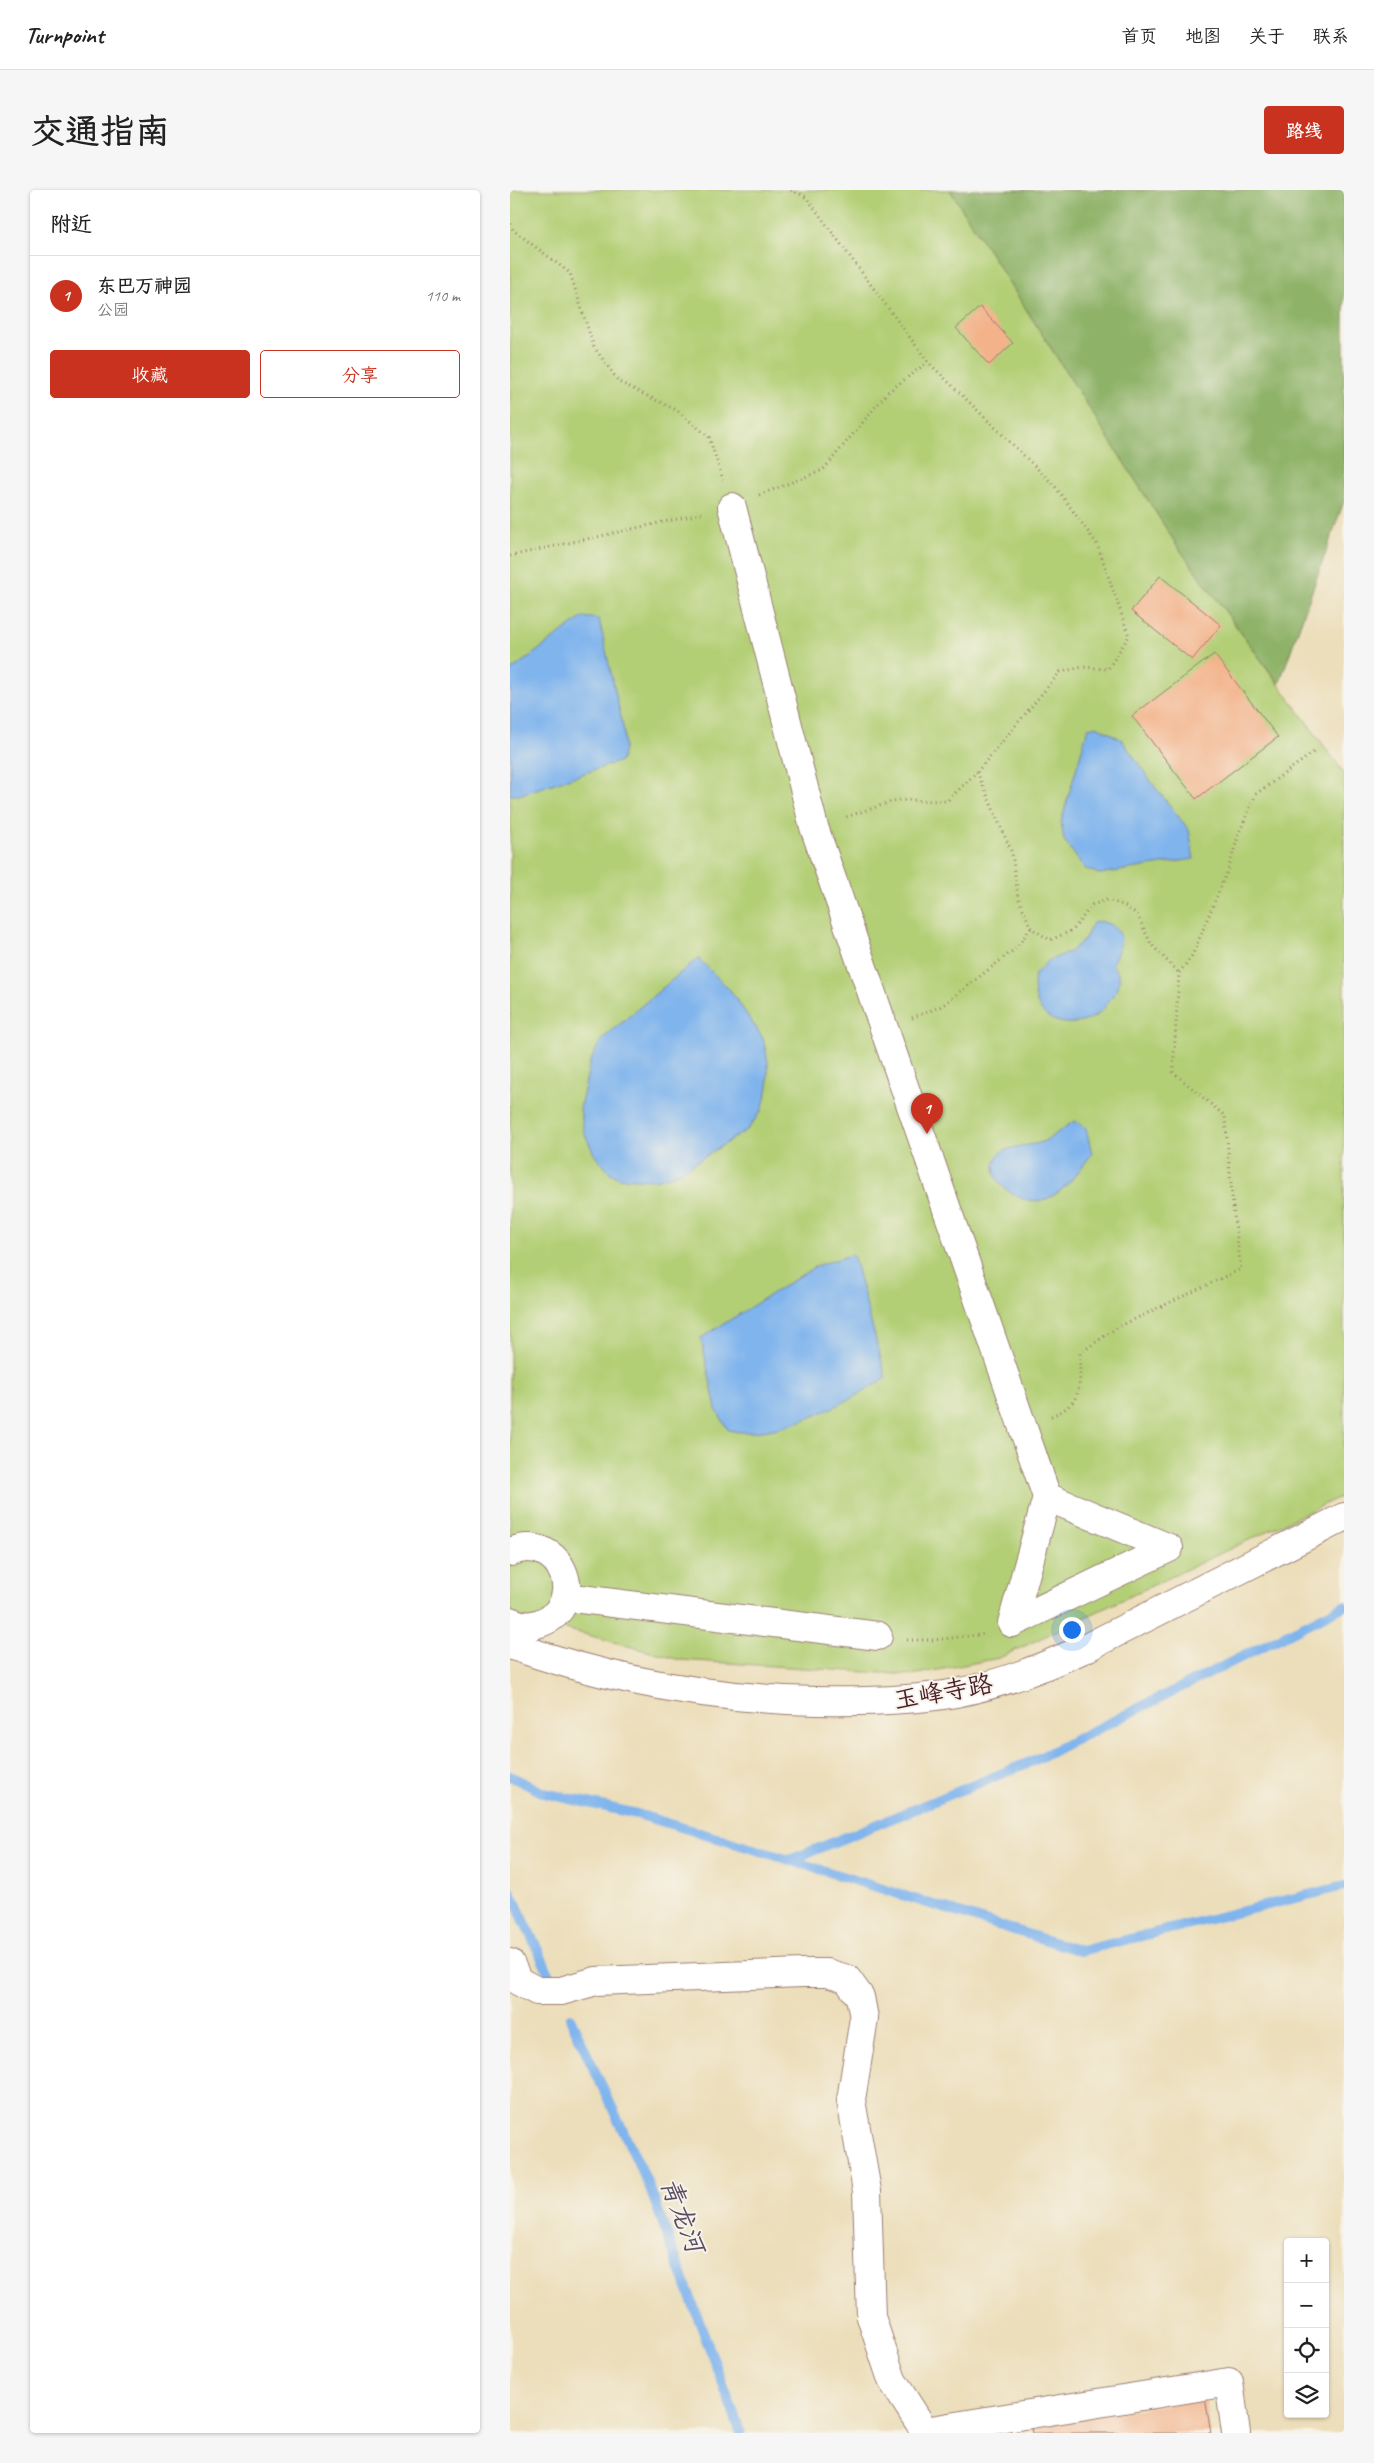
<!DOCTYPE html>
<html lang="zh">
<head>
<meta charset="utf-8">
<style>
	body { margin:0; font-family:Caveat,"LXGW WenKai TC",sans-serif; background:#f6f6f6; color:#222 }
	.controls { position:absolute; right:15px; bottom:15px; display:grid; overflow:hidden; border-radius:5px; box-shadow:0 1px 4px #0004 }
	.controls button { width:45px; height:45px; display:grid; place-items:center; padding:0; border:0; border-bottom:1px solid #e0e0e0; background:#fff; color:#222; font:25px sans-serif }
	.you { position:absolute; left:561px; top:1439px; width:18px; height:18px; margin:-12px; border:4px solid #fff; border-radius:50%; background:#1a73e8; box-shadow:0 0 0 8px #1a73e833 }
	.badge { display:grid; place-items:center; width:32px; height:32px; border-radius:50%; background:#c8321e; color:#fff; font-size:16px; font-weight:700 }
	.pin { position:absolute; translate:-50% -41px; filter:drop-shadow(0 1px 2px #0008) }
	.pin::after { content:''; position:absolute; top:26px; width:18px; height:15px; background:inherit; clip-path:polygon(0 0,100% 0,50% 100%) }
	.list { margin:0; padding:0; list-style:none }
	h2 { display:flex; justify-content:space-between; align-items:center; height:65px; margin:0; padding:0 20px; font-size:21px }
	h2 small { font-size:16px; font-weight:400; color:#767676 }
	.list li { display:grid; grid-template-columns:32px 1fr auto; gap:15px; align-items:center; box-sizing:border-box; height:80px; padding:0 20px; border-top:1px solid #e0e0e0 }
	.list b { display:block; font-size:19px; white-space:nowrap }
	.list p { margin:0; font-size:16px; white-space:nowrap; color:#767676 }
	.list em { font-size:16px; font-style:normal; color:#767676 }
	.actions { display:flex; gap:10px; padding:15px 20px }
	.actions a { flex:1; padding:11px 0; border:1px solid #c8321e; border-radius:5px; text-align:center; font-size:18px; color:#c8321e }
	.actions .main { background:#c8321e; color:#fff }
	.icon { flex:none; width:28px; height:28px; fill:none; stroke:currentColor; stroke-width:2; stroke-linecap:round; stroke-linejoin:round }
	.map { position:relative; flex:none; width:834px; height:2243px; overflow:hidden; border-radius:5px }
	header { display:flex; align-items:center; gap:30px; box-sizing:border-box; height:70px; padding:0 25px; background:#fff; border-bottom:1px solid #e0e0e0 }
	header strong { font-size:24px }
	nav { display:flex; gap:28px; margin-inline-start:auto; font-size:18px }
	.intro { display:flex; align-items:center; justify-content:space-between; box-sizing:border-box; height:120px; padding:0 30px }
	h1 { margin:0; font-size:35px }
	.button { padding:12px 22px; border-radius:5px; background:#c8321e; color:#fff; font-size:18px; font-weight:700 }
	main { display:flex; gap:30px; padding:0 30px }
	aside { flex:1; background:#fff; border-radius:5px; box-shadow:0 1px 4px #0004 }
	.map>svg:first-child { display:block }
</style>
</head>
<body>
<header>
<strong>Turnpoint</strong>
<nav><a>首页</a><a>地图</a><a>关于</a><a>联系</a></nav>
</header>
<div class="intro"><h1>交通指南</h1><a class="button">路线</a></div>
<main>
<aside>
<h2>附近<small></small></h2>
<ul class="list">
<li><span class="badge">1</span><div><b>东巴万神园</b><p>公园</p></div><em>110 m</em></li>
</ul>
<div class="actions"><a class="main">收藏</a><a>分享</a></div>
</aside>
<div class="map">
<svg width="834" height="2243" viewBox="0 0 834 2243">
	<rect width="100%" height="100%" fill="#f7f3e8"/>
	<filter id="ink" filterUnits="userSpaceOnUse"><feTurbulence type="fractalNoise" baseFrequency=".02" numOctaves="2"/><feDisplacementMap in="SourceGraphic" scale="10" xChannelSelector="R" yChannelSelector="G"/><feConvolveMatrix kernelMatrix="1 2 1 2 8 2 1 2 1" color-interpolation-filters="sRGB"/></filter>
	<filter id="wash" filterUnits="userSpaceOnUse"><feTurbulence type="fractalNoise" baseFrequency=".0096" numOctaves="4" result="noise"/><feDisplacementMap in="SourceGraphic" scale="20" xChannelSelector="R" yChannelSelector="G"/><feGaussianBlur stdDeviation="1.12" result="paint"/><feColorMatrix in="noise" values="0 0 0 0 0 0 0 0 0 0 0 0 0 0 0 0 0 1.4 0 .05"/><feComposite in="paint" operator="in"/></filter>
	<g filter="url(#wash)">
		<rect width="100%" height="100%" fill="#ecdeba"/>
		<!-- green -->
		<polygon fill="#b3cf76" stroke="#7e7750" points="0,0 440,0 668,357 834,583 834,1305 489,1468 402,1485 170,1470 0,1424"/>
		<!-- forest -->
		<polygon fill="#8eb267" stroke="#6c6849" points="440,0 834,0 834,311 769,494 668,357"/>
		<!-- water -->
		<g fill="#7fb4ed" stroke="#646a8c">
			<polygon points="73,427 89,429 114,541 114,559 111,571 9,605 0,605 0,481"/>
			<polygon points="587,536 612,550 645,597 679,640 684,669 589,684 574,678 554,650 551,632 578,538"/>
			<path d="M590 731C618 739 613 752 602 774 614 789 610 797 599 811 596 815 593 820 589 823 574 837 541 838 530 818 524 809 523 794 525 784L539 770 558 763 574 750 583 733Z"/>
			<polygon points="188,768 220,800 253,848 258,872 258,897 252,920 238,939 169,983 145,990 109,988 99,982 84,964 74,942 70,919 80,872 91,850"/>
			<path d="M565 931 576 938 582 964C568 981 557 1001 536 1009 512 1018 473 991 487 967 493 956 518 956 529 953 542 949 553 937 565 931Z"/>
			<path d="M343 1064 376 1188C338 1212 264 1252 218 1240L206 1219 191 1148 306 1076Z"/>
		</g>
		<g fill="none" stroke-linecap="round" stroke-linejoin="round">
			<!-- stream -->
			<g stroke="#7fb4ed" stroke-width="10">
				<polyline points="0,1586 34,1603 127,1624 280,1670 525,1570 834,1416"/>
				<polyline points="280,1670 571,1761 834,1696"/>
				<polyline points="0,1701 42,1790"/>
				<polyline points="60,1828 139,1996 231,2243"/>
			</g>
		</g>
		<g id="blocks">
			<!-- building -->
			<g fill="#f3b28a">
				<polygon points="470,117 503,153 479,175 446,138"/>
				<polygon points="650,386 711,435 682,470 621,421"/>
				<polygon points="704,464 768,547 686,609 622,526"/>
				<polygon points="695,2208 701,2243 522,2243 521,2237"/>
			</g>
		</g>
	</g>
	<g filter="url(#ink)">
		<use href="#blocks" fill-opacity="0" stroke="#9b7e72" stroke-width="1"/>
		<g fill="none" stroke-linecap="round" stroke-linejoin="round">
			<defs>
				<g id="minor">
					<polyline points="222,317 304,637 537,1307"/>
					<polygon points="537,1307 659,1358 502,1433"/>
					<path d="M0 1362C52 1340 80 1416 30 1433 20 1437 10 1436 0 1431"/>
					<polyline points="55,1407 368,1446"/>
					<polyline points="0,1773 8,1791 27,1801 51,1801 86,1791 293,1783 317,1783 337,1789 350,1807 354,1828 341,1910 357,2001 361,2127 382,2190 416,2243"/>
					<polyline points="415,2241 719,2192 726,2243"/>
				</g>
				<path id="major" d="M0 1455C99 1490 202 1509 307 1511 354 1512 400 1511 446 1503 493 1494 536 1476 578 1457L834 1327"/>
			</defs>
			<!-- minor casing -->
			<use href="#minor" stroke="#9b7e72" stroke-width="30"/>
			<!-- major casing -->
			<use href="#major" stroke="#9b7e72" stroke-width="30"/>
			<!-- path -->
			<g stroke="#9b7e72" stroke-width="3" stroke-dasharray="1 4" stroke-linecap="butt">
				<polyline points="281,0 296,7 418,172 544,295 587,354 619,446 598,479 573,477 550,482 467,582 437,611 387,610 333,628"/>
				<polyline points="0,34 3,40 60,83 84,157 109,192 168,221 199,247 213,290"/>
				<polyline points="249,305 313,280 378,202 418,172"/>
				<polyline points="0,366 194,323"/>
				<polyline points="467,582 502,663 508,707 521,738 540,750 563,740 582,715 597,710 613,715 627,724 641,754 669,783"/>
				<polyline points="402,828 432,816 505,759 521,738"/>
				<path d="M541 1226C575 1213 569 1194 570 1163L608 1137 731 1079 723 1017 715 926 663 882 669 783 682 766 719 677 729 643 746 604 804 562"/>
				<polyline points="397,1450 423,1450 476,1444"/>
			</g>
			<!-- minor -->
			<use href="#minor" stroke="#fff" stroke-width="28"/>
			<!-- major -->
			<use href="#major" stroke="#fff" stroke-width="28"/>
		</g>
	</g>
	<g text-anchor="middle" stroke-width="4" stroke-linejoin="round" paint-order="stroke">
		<!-- street labels -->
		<g font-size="25" fill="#4a1f2b" stroke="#f7f3e8">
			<text transform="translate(433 1501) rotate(-10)" y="9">玉峰寺路</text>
		</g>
		<!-- water labels -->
		<g font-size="26" font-style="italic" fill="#5a4c65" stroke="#f7f3e8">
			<text transform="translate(173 2025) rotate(69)" y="9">青龙河</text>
		</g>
	</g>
</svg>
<div class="controls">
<button>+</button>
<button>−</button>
<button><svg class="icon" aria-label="locate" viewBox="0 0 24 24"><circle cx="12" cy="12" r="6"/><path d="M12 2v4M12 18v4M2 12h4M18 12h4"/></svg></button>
<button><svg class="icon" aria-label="layers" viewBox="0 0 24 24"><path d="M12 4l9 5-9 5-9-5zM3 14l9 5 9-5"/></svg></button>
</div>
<div class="you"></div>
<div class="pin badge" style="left:417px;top:944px">1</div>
</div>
</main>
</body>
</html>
